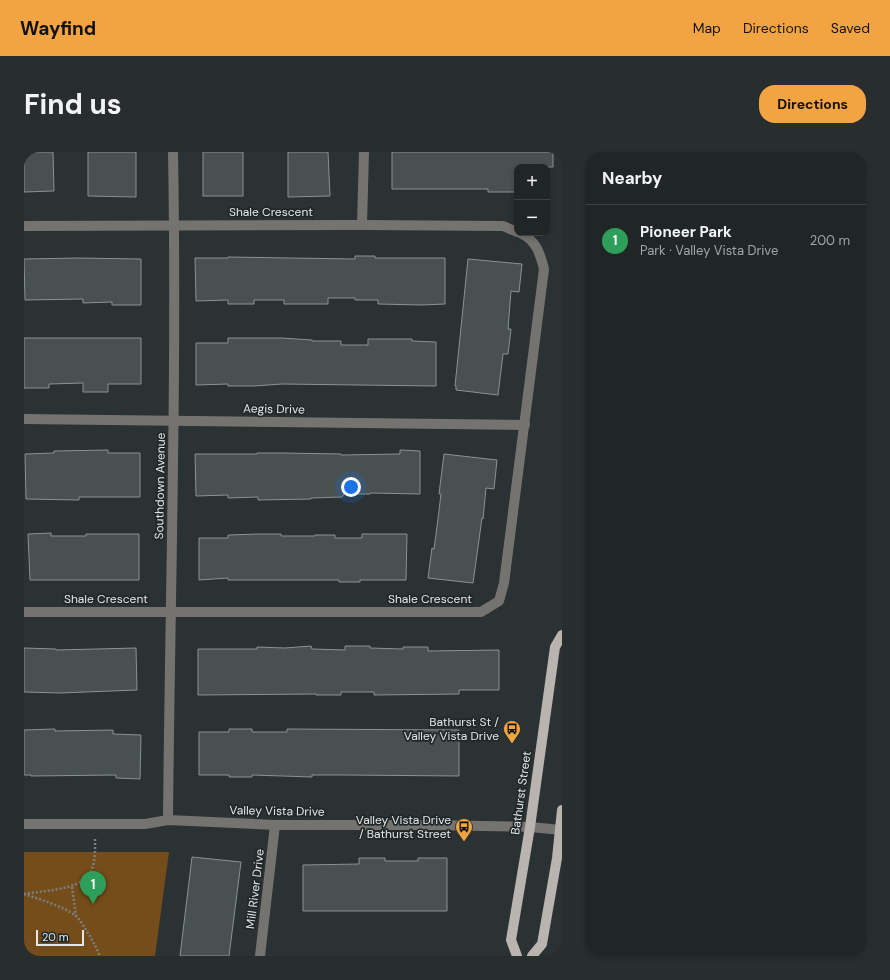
<!DOCTYPE html>
<html lang="en">
<head>
<meta charset="utf-8">
<style>
	body { margin:0; font-family:"DM Sans",sans-serif; background:#282e2e; color:#f1f3f6 }
	.controls { position:absolute; right:12px; top:12px; display:grid; overflow:hidden; border-radius:8px; box-shadow:0 2px 6px #0003 }
	.controls button { width:36px; height:36px; display:grid; place-items:center; padding:0; border:0; border-bottom:1px solid #3d4343; background:#202626; color:#f1f3f6; font:20px sans-serif }
	.scale { position:absolute; left:12px; bottom:10px; width:48px; box-sizing:border-box; padding-left:4px; border:2px solid #e3e7e7; border-top:0; font-size:11px; line-height:14px; white-space:nowrap; color:#e3e7e7; -webkit-text-stroke:3px #212829; paint-order:stroke }
	.you { position:absolute; left:327px; top:335px; width:14px; height:14px; margin:-10px; border:3px solid #fff; border-radius:50%; background:#1a73e8; box-shadow:0 0 0 6px #1a73e833 }
	.badge { display:grid; place-items:center; width:26px; height:26px; border-radius:50%; background:#f3a442; color:#fff; font-size:13px; font-weight:700 }
	.pin { position:absolute; translate:-50% -33px; filter:drop-shadow(0 1px 2px #0008) }
	.pin::after { content:''; position:absolute; top:21px; width:14px; height:12px; background:inherit; clip-path:polygon(0 0,100% 0,50% 100%) }
	.list { margin:0; padding:0; list-style:none }
	h2 { display:flex; justify-content:space-between; align-items:center; height:52px; margin:0; padding:0 16px; font-size:17px }
	h2 small { font-size:13px; font-weight:400; color:#a2a5a7 }
	.list li { display:grid; grid-template-columns:26px 1fr auto; gap:12px; align-items:center; box-sizing:border-box; height:72px; padding:0 16px; border-top:1px solid #3d4343 }
	.list b { display:block; font-size:15px; white-space:nowrap }
	.list p { margin:0; font-size:13px; white-space:nowrap; color:#a2a5a7 }
	.list em { font-size:13px; font-style:normal; color:#a2a5a7 }
	.map { position:relative; flex:none; width:538px; height:804px; overflow:hidden; border-radius:16px }
	header { display:flex; align-items:center; gap:24px; box-sizing:border-box; height:56px; padding:0 20px; background:#f3a442; color:#111 }
	header strong { font-size:19px }
	nav { display:flex; gap:22px; margin-inline-start:auto; font-size:14px }
	.intro { display:flex; align-items:center; justify-content:space-between; box-sizing:border-box; height:96px; padding:0 24px }
	h1 { margin:0; font-size:28px }
	.button { padding:10px 18px; border-radius:16px; background:#f3a442; color:#111; font-size:14px; font-weight:700 }
	main { display:flex; gap:24px; padding:0 24px }
	aside { flex:1; background:#202626; border-radius:16px; box-shadow:0 2px 6px #0003 }
	.map>svg:first-child { display:block }
</style>
</head>
<body>
<header>
<strong>Wayfind</strong>
<nav><a>Map</a><a>Directions</a><a>Saved</a></nav>
</header>
<div class="intro"><h1>Find us</h1><a class="button">Directions</a></div>
<main>
<div class="map">
<svg width="538" height="804" viewBox="0 0 538 804">
	<rect width="100%" height="100%" fill="#2b3233"/>
	<!-- green -->
	<polygon fill="#754d1a" points="0,700 145,700 131,804 0,804"/>
	<!-- building -->
	<g fill="#485050" stroke="#8a9293">
		<polygon points="0,0 29,0 30,39 0,40"/>
		<polygon points="64,0 112,0 112,45 64,44"/>
		<rect x="179" y="0" width="40" height="44"/>
		<polygon points="264,0 304,0 306,44 264,45"/>
		<polygon points="368,0 529,0 529,15 493,15 493,40 464,40 464,37 368,37"/>
		<polygon points="331,104 351,104 351,106 421,106 421,152 398,153 354,152 354,148 331,148 331,146 304,146 304,152 260,152 260,148 230,148 230,152 204,152 204,148 172,149 171,106 204,106 204,105 331,107"/>
		<polygon points="55,106 117,107 117,153 88,153 88,150 59,151 59,147 1,148 0,107"/>
		<polygon points="444,107 498,112 495,140 487,139 484,177 487,177 484,202 479,202 474,243 432,238 432,234 431,234"/>
		<polygon points="0,186 117,186 117,232 84,232 84,240 59,240 59,231 25,232 25,236 0,236"/>
		<polygon points="204,186 257,186 288,188 288,189 317,189 317,193 344,193 344,187 388,187 388,189 412,190 412,234 258,232 230,234 204,234 204,232 172,233 172,191 204,191"/>
		<polygon points="84,298 84,301 116,301 116,345 55,345 55,348 2,347 1,302 30,301 30,299"/>
		<polygon points="376,298 396,299 396,342 346,341 346,342 320,342 318,345 287,346 287,347 234,348 234,345 204,346 204,343 172,344 171,302 233,302 233,301 259,301 317,302 317,303 376,302"/>
		<polygon points="420,302 473,308 470,337 462,336 459,367 458,366 449,431 404,426 408,396 410,397 414,367 417,342 415,342"/>
		<polygon points="27,381 27,384 62,384 62,382 115,382 115,428 6,428 4,382"/>
		<polygon points="235,382 257,382 257,384 291,384 291,383 311,383 311,386 338,386 338,382 383,382 382,428 336,428 336,430 315,430 315,428 204,428 204,426 175,428 175,386 204,386 204,383"/>
		<polygon points="287,494 288,497 321,498 321,494 346,494 346,496 379,497 379,495 404,495 404,499 475,498 475,538 435,538 435,542 350,543 350,540 317,540 317,543 292,543 292,542 174,543 174,497 233,497 233,495 261,496"/>
		<polygon points="0,496 32,497 32,498 112,496 113,538 36,541 0,540"/>
		<polygon points="31,577 31,579 89,578 89,582 117,583 116,627 92,626 92,623 7,624 7,623 0,623 0,578"/>
		<polygon points="205,577 228,577 228,580 263,580 263,577 435,578 435,624 321,623 288,623 288,625 228,623 228,625 205,625 205,623 175,623 175,580 205,580"/>
		<polygon points="168,705 217,710 205,804 156,804"/>
		<polygon points="335,706 361,706 361,709 394,709 394,706 423,706 423,759 279,759 279,713 335,712"/>
	</g>
	<g fill="none" stroke-linecap="round" stroke-linejoin="round">
		<!-- path -->
		<g stroke="#7a8080" stroke-width="2.5" stroke-dasharray="2 2" stroke-linecap="butt">
			<polyline points="48,735 52,764"/>
			<path d="M0 742C17 739 54 738 65 723 72 712 71 698 71 686"/>
			<path d="M0 742C15 747 41 755 52 764 59 771 72 794 76 804"/>
		</g>
		<!-- minor -->
		<g stroke="#757370" stroke-width="10">
			<polyline points="338,73 340,0"/>
			<polyline points="0,74 338,73 479,74 493,80"/>
			<polyline points="0,267 501,273"/>
			<path d="M0 460H457L475 449 480 431 520 117C516 101 512 88 496 81"/>
			<path d="M144 668C146 445 153 223 149 0"/>
			<polyline points="0,672 121,672 144,668 251,673 408,673 506,675 538,678"/>
			<polyline points="236,804 251,673"/>
		</g>
		<!-- major -->
		<g stroke="#b9b4b0" stroke-width="10">
			<polyline points="493,804 487,788 506,675 531,495 538,483"/>
			<polyline points="508,804 518,792 533,706 538,658"/>
		</g>
	</g>
	<!-- icons -->
	<defs>
		<symbol id="bus-pin" viewBox="-11 -11 22 30"><path d="M0 17L-7.5 6A9.5 9.5 0 1 1 7.5 6Z" fill="#f3a442" stroke="#212829"/><path d="M-5-6H5V4H4V6H2V4H-2V6H-4V4H-5ZM-3.5-4V0h7V-4ZM-3.5 1.2v1.5H-2V1.2ZM2 1.2v1.5H3.5V1.2Z" fill="#111"/></symbol>
	</defs>
	<g fill-rule="evenodd">
		<use href="#bus-pin" x="478" y="567" width="20" height="27"/>
		<use href="#bus-pin" x="430" y="665" width="20" height="27"/>
	</g>
	<g text-anchor="middle" stroke-width="3.5" stroke-linejoin="round" paint-order="stroke">
		<!-- street labels -->
		<g font-size="12" fill="#e3e7e7" stroke="#212829">
			<text x="247" y="64">Shale Crescent</text>
			<text transform="translate(250 257) rotate(1)" y="4">Aegis Drive</text>
			<text transform="translate(136 334) rotate(-89)" y="4">Southdown Avenue</text>
			<text x="82" y="451">Shale Crescent</text>
			<text x="406" y="451">Shale Crescent</text>
			<text transform="translate(497 641) rotate(-82)" y="4">Bathurst Street</text>
			<text transform="translate(253 659) rotate(1)" y="4">Valley Vista Drive</text>
			<text transform="translate(231 737) rotate(-83)" y="4">Mill River Drive</text>
		</g>
		<!-- poi labels -->
		<g font-size="12" fill="#e3e7e7" stroke="#212829" text-anchor="end">
			<text x="475" y="574">Bathurst St /<tspan x="475" dy="14">Valley Vista Drive</tspan></text>
			<text x="427" y="672">Valley Vista Drive<tspan x="427" dy="14">/ Bathurst Street</tspan></text>
		</g>
	</g>
</svg>
<div class="controls">
<button>+</button>
<button>−</button>
</div>
<div class="scale">20 m</div>
<div class="you"></div>
<div class="pin badge" style="left:69px;top:752px;background:#2e9e5b">1</div>
</div>
<aside>
<h2>Nearby<small></small></h2>
<ul class="list">
<li><span class="badge" style="background:#2e9e5b">1</span><div><b>Pioneer Park</b><p>Park · Valley Vista Drive</p></div><em>200 m</em></li>
</ul>
</aside>
</main>
</body>
</html>
